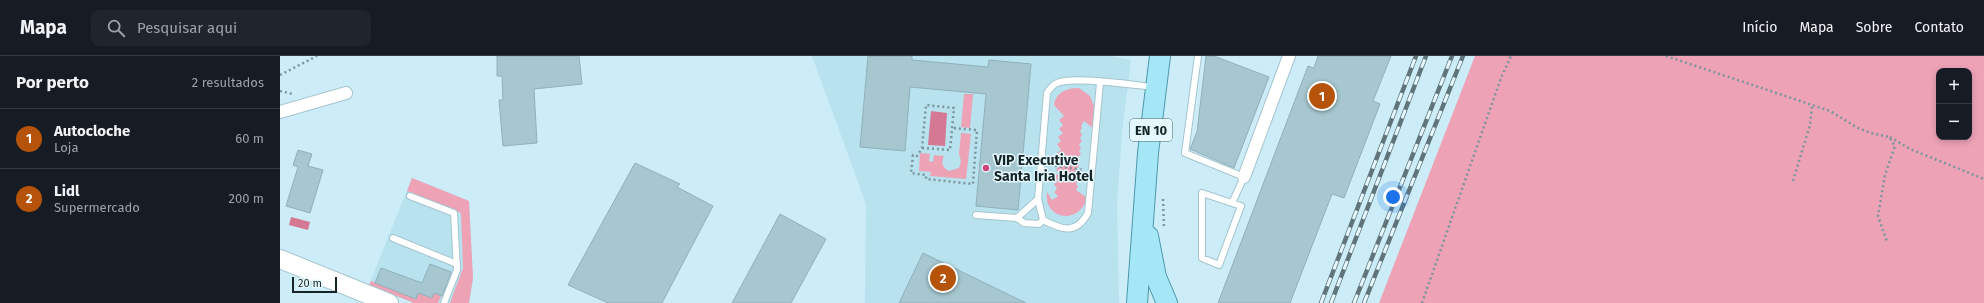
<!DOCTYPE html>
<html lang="pt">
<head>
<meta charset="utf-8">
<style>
	body { margin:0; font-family:"Fira Sans",sans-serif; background:#20242c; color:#f1f3f6 }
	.controls { position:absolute; right:12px; top:12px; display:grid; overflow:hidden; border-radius:8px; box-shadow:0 2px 6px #0003 }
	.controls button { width:36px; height:36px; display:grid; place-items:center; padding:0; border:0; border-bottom:1px solid #363941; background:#171b24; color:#f1f3f6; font:20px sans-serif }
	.scale { position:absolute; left:12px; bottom:10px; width:45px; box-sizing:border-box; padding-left:4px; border:2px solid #172427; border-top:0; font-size:11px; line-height:14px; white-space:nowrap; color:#172427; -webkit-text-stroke:3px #e4f8fe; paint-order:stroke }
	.you { position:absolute; left:1113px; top:141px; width:14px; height:14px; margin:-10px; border:3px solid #fff; border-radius:50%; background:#1a73e8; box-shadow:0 0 0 6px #1a73e833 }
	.badge { display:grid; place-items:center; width:26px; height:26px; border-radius:50%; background:#b45309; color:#fff; font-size:13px; font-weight:700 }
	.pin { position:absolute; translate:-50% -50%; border:2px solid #fff; box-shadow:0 1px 4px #0006 }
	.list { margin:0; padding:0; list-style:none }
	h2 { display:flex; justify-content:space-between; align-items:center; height:52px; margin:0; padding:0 16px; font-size:17px }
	h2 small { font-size:13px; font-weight:400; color:#9ea1a6 }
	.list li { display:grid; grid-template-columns:26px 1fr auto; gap:12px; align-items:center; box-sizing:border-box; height:60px; padding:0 16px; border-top:1px solid #363941 }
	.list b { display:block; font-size:15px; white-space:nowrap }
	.list p { margin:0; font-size:13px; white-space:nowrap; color:#9ea1a6 }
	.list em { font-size:13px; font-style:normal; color:#9ea1a6 }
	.icon { flex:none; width:22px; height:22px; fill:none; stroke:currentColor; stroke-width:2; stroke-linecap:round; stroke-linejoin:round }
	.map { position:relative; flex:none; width:1704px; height:247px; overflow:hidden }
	header { display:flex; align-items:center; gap:24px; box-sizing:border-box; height:56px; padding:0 20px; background:#171b24; border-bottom:1px solid #363941 }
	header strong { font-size:19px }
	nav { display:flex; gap:22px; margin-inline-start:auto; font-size:14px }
	.search { width:280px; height:36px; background:#20242c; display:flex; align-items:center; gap:10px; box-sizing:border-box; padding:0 14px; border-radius:8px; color:#9ea1a6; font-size:15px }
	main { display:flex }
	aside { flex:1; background:#171b24 }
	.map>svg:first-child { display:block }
</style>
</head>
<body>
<header>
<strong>Mapa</strong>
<div class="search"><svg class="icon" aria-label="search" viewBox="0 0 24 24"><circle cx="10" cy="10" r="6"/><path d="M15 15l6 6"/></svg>Pesquisar aqui</div>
<nav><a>Início</a><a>Mapa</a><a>Sobre</a><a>Contato</a></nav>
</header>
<main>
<aside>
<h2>Por perto<small>2 resultados</small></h2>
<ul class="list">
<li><span class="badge">1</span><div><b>Autocloche</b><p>Loja</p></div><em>60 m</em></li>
<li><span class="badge">2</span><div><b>Lidl</b><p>Supermercado</p></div><em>200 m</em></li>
</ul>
</aside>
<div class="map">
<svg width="1704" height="247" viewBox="0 0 1704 247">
	<rect width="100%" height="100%" fill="#ccedf7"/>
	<!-- built -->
	<g fill="#b7e2ee">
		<polygon points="532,0 830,0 851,4 842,77 837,148 839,247 585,247 586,148"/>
		<polygon points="132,122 189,145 193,222 189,247 134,247 89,229"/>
	</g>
	<!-- green -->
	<g fill="#eda2b6" fill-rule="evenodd">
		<path d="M1195 0H1704V247H1099ZM1659 15H1689V81H1659Z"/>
		<path d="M799 32 810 40 814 50 813 72 804 65 801 70 802 71 800 76 802 78 800 83 802 84 799 89 801 91 799 96 801 97 798 102 800 104 797 108 799 110 795 115 798 118 796 122 798 124 796 128 798 130 796 134 807 142C799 170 763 163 767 136L772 144 778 140 774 136 777 133 774 128 778 125 774 121 779 117 776 113 780 110 776 105 780 101 777 97 781 94 777 88 781 85 778 81 783 77 779 73 783 69 779 64 784 60 774 49C776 36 787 32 799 32Z"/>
		<polygon points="684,38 693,38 690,72 681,71"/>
		<path d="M681 77 691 78 686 123 650 120 651 116 639 115 640 97 650 98 649 105 653 106 654 99 664 100C661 107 662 111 669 115L679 112 681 105 679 98Z"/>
		<polygon points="132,122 189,145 193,222 189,247 170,247 183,212 181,157 127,135"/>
		<polygon points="91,225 136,242 138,237 154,237 161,240 158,247 134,247 89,229"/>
	</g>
	<!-- water -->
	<g fill="#d47893">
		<polygon points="651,55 667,57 665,90 648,89"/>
		<polygon points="11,161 30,166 28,174 9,169"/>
	</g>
	<!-- building -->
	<g fill="#a6c7d0" stroke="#90b0b9">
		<polygon points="217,0 299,0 302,28 254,33 257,87 223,90 219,44 223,44 222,20 217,20"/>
		<polygon points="588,0 632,0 632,4 708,11 709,4 751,8 738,154 696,150 706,38 630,31 625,95 580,91"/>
		<polygon points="926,0 934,0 989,21 954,112 910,93 917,76"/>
		<polygon points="1038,0 1111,0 1093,45 1100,48 1064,142 1052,138 1010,247 938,247 1028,10 1034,12"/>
		<polygon points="18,94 32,98 28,110 43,114 30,157 6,150 18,111 13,109"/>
		<polygon points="355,107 400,128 397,131 433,150 382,247 328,247 288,229"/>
		<polygon points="500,158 546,183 511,247 452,247"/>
		<polygon points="643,197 746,247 619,247"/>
		<polygon points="150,208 171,216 162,240 154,237 152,242 138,237 136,243 95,227 101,212 142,227"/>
	</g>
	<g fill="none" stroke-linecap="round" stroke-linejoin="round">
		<defs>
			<g id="lane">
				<polyline points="918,0 905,97 964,121 952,147 961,150 939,209 922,202 922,137 952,147"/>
				<path d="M820 27 808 157C796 179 782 174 763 164L758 143 767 37C769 34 772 30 775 28 789 19 854 29 873 31"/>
				<polyline points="130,140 174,157 177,214 164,247"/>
				<polyline points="696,159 737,162 744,167 759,168 763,164"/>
				<polyline points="737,162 758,143"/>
				<polyline points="113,182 177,208"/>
			</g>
			<g id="street">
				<polyline points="0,56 66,37"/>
				<polyline points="964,121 1009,0"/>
			</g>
			<polyline id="secondary" points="0,203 109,247"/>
			<g id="primary">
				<polyline points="868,180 876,221 887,247"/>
				<polyline points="857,247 868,97 880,0"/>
			</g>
		</defs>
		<!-- lane casing -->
		<use href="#lane" stroke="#a4c5ce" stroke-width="8"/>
		<!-- street casing -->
		<use href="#street" stroke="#a4c5ce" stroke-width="14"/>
		<!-- secondary casing -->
		<use href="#secondary" stroke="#a4c5ce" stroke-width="20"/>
		<!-- primary casing -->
		<use href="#primary" stroke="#4c98aa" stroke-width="22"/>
		<!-- path -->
		<g stroke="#7c949b" stroke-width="2.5" stroke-dasharray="2 3" stroke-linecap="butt">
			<polyline points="1386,0 1550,55 1578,72 1591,77 1609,81 1615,90 1605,119 1598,160 1607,186"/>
			<polyline points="0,19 37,0"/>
			<polyline points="0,35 13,38"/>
			<polyline points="1610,81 1630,93 1704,123"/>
			<polyline points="642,92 670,94 674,52 646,49 642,92 637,100 633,99 631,117 646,119 646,123 693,128 697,74 673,72"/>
			<polyline points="742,105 752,106"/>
			<polyline points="770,109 803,114"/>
			<polyline points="1513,125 1530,69 1532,50"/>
			<polyline points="883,143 884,172"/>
			<polyline points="1142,247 1221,22 1231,0"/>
		</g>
		<!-- lane -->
		<use href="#lane" stroke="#fff" stroke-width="6"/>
		<!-- street -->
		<use href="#street" stroke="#fff" stroke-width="12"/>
		<!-- secondary -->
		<use href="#secondary" stroke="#fff" stroke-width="18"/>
		<!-- primary -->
		<use href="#primary" stroke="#a5e6f7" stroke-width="20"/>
		<defs>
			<g id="rail">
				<polyline points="1041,247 1136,0"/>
				<polyline points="1051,247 1146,0"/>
				<polyline points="1074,247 1172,0"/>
				<polyline points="1084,247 1183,0"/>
			</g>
		</defs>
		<!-- rail casing -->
		<use href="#rail" stroke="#60757b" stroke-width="4.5"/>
		<!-- rail -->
		<use href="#rail" stroke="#e4f8fe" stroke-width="3" stroke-dasharray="9" stroke-linecap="butt"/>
	</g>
	<!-- markers -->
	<circle fill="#d04578" stroke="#e4f8fe" stroke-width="1.5" cx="706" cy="112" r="4"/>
	<g text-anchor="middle" stroke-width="3" stroke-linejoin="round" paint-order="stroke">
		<!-- shield labels -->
		<rect fill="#e4f8fe" stroke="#546468" stroke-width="1" x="850" y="63" width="42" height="22" rx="3"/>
		<g font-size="13" font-weight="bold" fill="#172427">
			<text x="871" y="79">EN 10</text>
		</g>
		<!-- poi labels -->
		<g font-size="14" font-weight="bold" fill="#172427" stroke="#e4f8fe" text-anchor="start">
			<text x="714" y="109">VIP Executive<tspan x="714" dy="16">Santa Iria Hotel</tspan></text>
		</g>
	</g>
</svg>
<div class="controls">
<button>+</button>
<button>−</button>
</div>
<div class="scale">20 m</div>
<div class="you"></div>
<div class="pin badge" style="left:1042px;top:40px">1</div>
<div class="pin badge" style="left:663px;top:222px">2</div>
</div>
</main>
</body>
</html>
